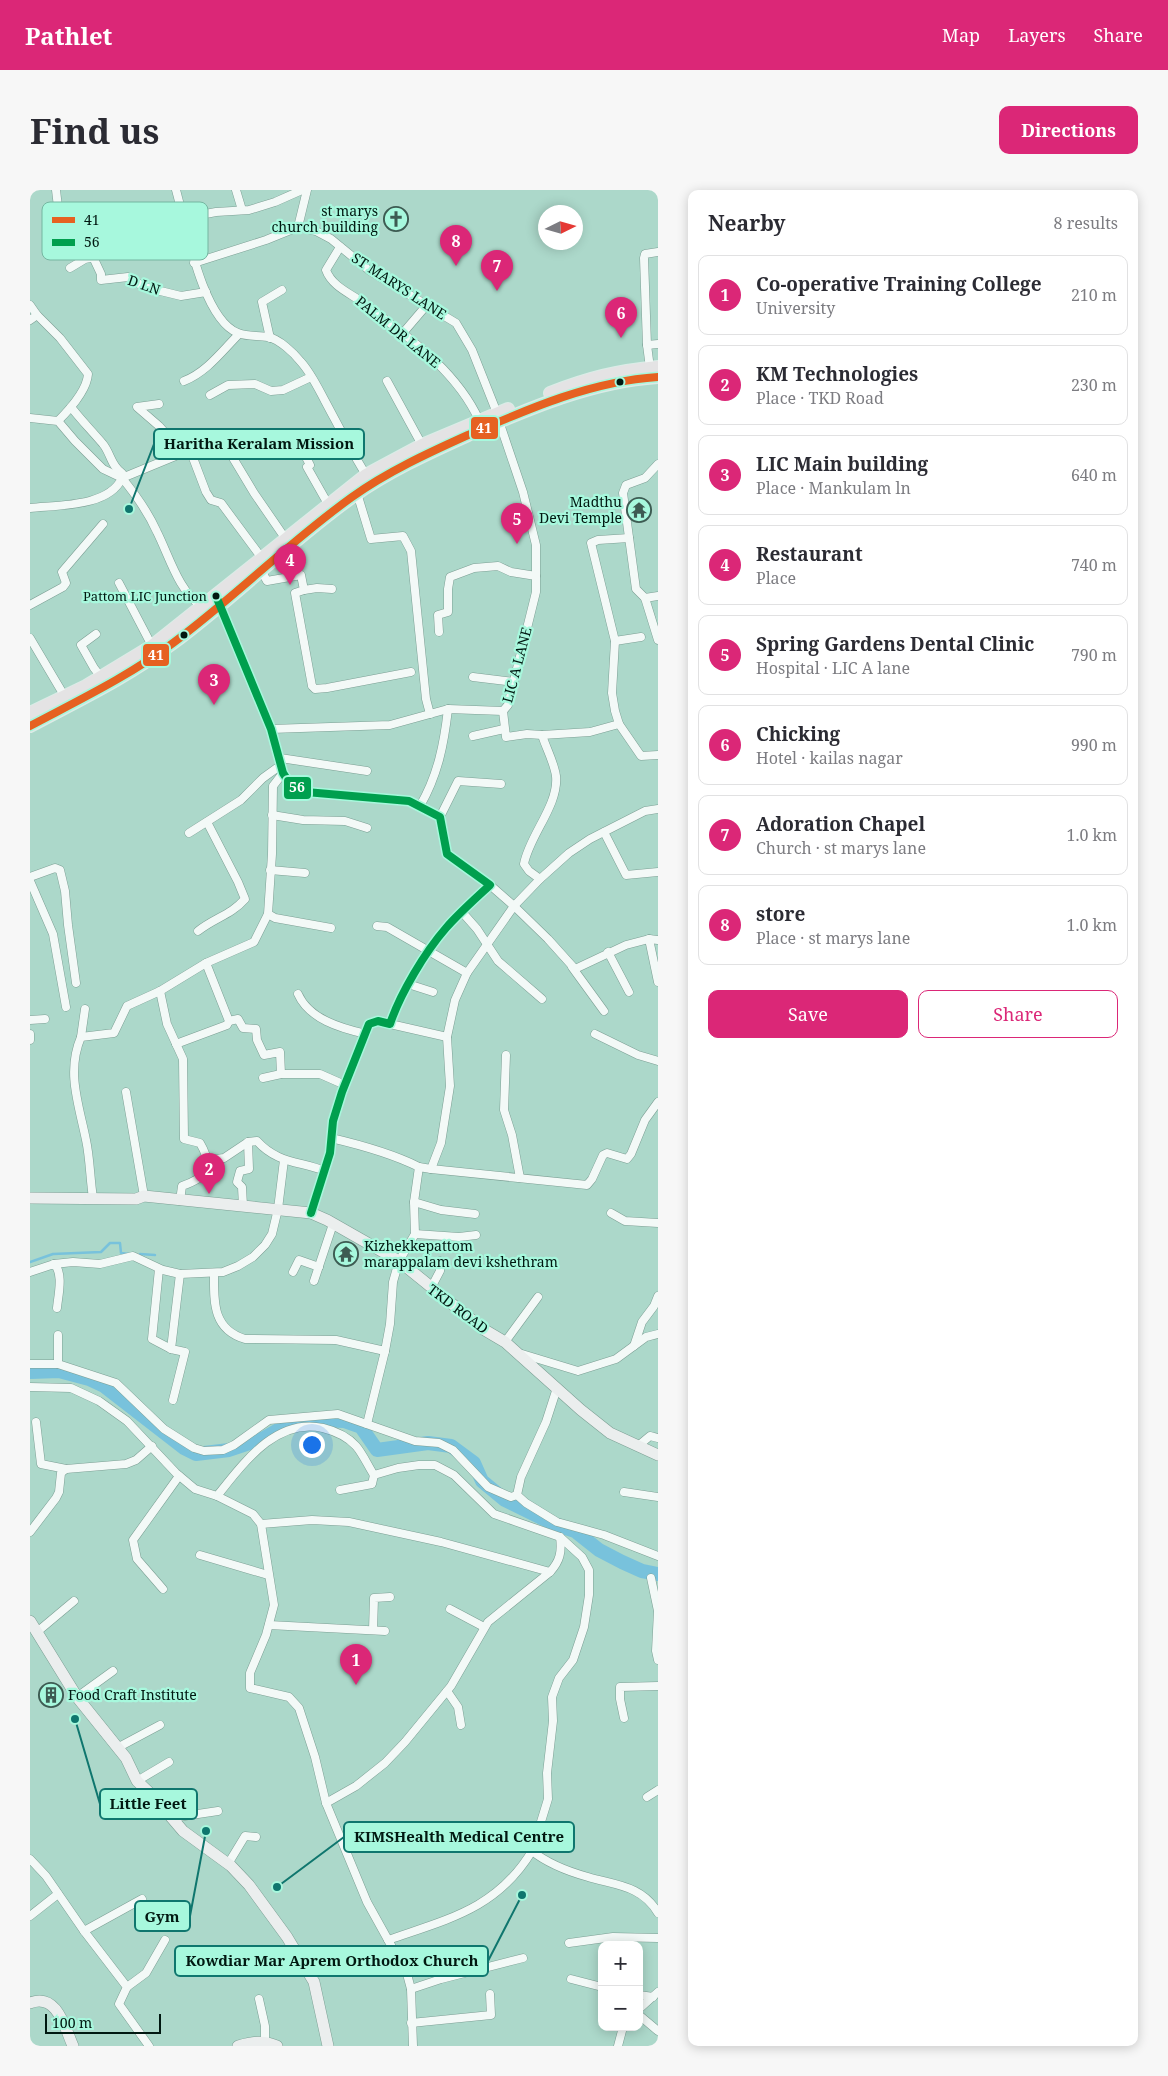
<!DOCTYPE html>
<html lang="en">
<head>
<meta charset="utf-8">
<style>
	body { margin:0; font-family:"Noto Serif",serif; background:#f7f7f7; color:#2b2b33 }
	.controls { position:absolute; right:15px; bottom:15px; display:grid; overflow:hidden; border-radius:10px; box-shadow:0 2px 12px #0003 }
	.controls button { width:45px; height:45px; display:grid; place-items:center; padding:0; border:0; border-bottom:1px solid #e1e1e2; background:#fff; color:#2b2b33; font:25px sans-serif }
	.compass { position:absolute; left:508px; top:15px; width:45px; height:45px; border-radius:50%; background:#fff; box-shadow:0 2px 12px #0003; rotate:85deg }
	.scale { position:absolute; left:15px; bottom:12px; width:116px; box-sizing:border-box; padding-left:5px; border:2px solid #011811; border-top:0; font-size:14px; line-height:18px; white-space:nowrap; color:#011811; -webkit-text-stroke:4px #a7f8dd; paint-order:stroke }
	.you { position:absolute; left:281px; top:1254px; width:18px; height:18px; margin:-12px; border:4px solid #fff; border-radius:50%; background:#1a73e8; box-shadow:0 0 0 8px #1a73e833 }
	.badge { display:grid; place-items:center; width:32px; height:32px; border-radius:50%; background:#db2777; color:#fff; font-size:16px; font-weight:700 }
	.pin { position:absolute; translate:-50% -41px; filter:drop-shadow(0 1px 2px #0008) }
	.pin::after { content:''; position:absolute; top:26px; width:18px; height:15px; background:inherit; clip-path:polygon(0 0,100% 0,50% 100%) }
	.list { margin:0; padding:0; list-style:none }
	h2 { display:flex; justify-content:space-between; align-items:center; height:65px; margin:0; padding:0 20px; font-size:21px }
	h2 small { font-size:16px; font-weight:400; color:#7c7c81 }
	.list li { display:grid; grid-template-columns:32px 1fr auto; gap:15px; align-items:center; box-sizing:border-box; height:80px; margin:0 10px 10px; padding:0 10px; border:1px solid #e1e1e2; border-radius:10px }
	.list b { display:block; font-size:19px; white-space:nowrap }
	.list p { margin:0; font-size:16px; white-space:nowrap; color:#7c7c81 }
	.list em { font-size:16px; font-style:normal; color:#7c7c81 }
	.actions { display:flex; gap:10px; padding:15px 20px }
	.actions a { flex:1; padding:11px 0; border:1px solid #db2777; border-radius:10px; text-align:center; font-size:18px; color:#db2777 }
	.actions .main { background:#db2777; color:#fff }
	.map { position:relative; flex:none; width:628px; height:1856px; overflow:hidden; border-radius:10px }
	header { display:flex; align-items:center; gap:30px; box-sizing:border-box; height:70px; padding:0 25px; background:#db2777; color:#fff }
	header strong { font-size:24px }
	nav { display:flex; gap:28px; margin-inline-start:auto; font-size:18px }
	.intro { display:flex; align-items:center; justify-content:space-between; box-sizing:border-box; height:120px; padding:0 30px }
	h1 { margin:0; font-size:35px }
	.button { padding:12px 22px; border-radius:10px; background:#db2777; color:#fff; font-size:18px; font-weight:700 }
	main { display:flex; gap:30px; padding:0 30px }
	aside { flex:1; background:#fff; border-radius:10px; box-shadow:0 2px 12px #0003 }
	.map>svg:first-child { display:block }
</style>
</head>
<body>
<header>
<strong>Pathlet</strong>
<nav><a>Map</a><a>Layers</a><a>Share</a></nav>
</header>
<div class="intro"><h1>Find us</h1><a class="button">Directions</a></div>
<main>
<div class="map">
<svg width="628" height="1856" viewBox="0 0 628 1856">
	<rect width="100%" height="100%" fill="#acd8ca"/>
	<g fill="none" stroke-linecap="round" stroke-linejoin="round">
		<!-- stream -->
		<g stroke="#78c2dc" stroke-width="2.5">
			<polyline points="110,1064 125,1065"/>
			<polyline points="0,1072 23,1064 71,1062 80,1053 90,1053 91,1063 99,1064"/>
		</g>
		<!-- river -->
		<polyline stroke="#78c2dc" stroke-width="14" points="0,1182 29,1181 59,1189 74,1196 154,1258 166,1264 199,1260 234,1248 262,1232 288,1230 314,1231 331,1237 347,1260 398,1253 421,1256 444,1273 452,1291 475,1310 524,1334 545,1341 569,1360 592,1372 612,1381 628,1384"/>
		<defs>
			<g id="street">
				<polyline points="26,0 28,17"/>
				<path d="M146 0C156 35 172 129 208 143 218 147 228 145 238 147 249 149 264 163 271 172 281 183 288 198 295 211 309 237 322 263 338 288"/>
				<polyline points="206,0 212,20"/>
				<polyline points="83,24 152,21"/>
				<polyline points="154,28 186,22 219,20 245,12 272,0"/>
				<polyline points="268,37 277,0"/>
				<path d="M310 57 296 80C302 97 322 104 335 114 378 147 426 180 449 230"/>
				<polyline points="164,73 236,50 268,37 286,41 301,49 340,81 426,133 442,160 467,223"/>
				<polyline points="40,78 55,69 63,67 71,84 71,90 98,87 114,97 151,106 176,102"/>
				<polyline points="0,115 7,125 0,130"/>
				<path d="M7 125 30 148 58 184C57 200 39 220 28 231"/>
				<polyline points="372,144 396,116"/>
				<polyline points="240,148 232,112 252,100"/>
				<polyline points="617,155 628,154"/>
				<polyline points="620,178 617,155 614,68 615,64 628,62"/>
				<path d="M154 191C177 182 192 161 209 144"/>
				<polyline points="357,191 392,255"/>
				<polyline points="180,205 198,195 225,194 241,201 253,200 281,187"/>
				<polyline points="129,214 107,217 129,236 153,263"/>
				<path d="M41 217C51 230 62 241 73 254 81 264 81 276 92 283"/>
				<path d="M0 228 28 231 45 251 73 279 92 288C79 317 28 315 0 318"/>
				<polyline points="254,253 267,250 280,275 277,277 298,314"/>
				<polyline points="160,260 187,251 194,253 224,303 255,348"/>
				<polyline points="628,274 615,288 596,295 593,303 606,399 615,408 628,450"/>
				<polyline points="327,303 341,349 373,346 381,361 396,509 400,524"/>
				<polyline points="231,380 237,391 271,385 274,400 265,403 282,496 285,499 297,498 381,482"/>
				<polyline points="89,393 122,456"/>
				<polyline points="274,400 287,398 302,399"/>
				<polyline points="615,408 628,406"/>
				<path d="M188 412 241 539 253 583 260 594 276 602 379 611 410 627 417 664 460 695C445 709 429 723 416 738 395 762 370 804 360 834L348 831 339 834 312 902 303 931 300 963 281 1023"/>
				<polyline points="0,415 33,397 36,393 32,382 73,334"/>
				<path d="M172 417C148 400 140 368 127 342 118 322 106 305 92 288L160 260 176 302 181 310 191 313 231 367"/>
				<polyline points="409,442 408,425 418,422 418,399 420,387 444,378 468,376 481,382 506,386"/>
				<polyline points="66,444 51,455 64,478 71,487"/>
				<polyline points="0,448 35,507"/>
				<polyline points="585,451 611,447"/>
				<polyline points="443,487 484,492"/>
				<polyline points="473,521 476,547 497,544 512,545"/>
				<polyline points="589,534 611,566 628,565"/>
				<polyline points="241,539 360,535 418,519 473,521 478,515 506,402 506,355 493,302 469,231"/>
				<polyline points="443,546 474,539"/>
				<polyline points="250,568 337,581"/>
				<path d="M390 616C408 585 414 554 418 519"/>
				<polyline points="242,625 273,630 315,631 337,638"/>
				<polyline points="410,627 428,591 471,594"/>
				<polyline points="574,642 596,685 628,682"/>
				<polyline points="159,643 211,610 233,588 251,575"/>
				<polyline points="240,680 275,683"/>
				<polyline points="0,687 25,678 30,680 35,701 38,735 46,793"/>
				<path d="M510 689 499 681 494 674C499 646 529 615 526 586 524 572 516 558 512 545L560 542 589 534 585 521 582 503 585 451 561 353 568 350 599 348"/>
				<polyline points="0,691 23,744 36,817"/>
				<polyline points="460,695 484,716 510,689 539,663 560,649 615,621 628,619"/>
				<polyline points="432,722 447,739 468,771 512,809"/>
				<polyline points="238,724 245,728 301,738"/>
				<path d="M168 741C184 728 201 725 215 709L208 692 177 632"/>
				<polyline points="619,749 628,792"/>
				<polyline points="578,762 599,802"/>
				<polyline points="542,777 574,821"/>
				<polyline points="437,783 484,716 518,749 545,779 596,755 619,749 628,750"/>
				<polyline points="378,794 403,802"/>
				<path d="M130 801 137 834 153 869 154 949 170 953C184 977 178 987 152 996L150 1011"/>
				<path d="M268 804C279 829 310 838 336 844"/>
				<polyline points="0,830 15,829"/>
				<polyline points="199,831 208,829 213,838 226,839 227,850 234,865 250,862 251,884"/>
				<polyline points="360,834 417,847"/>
				<polyline points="0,844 0,850"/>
				<polyline points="565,844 608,865 628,871"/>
				<polyline points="51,847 55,819"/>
				<polyline points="146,854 197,835 199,831 176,773"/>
				<polyline points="476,865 474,920 482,945 490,988"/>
				<polyline points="233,888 251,884 290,884 315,895"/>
				<polyline points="96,902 114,1006"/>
				<path d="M301 948C331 955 361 963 389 977"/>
				<path d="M178 970 194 968 218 952 227 951C247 973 268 971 295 981"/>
				<polyline points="401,979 557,995 562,989 573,965 577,963 597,969 601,964 615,930 628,912"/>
				<path d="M63 1008C60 989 60 968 56 950 49 915 36 882 51 847L84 843 97 816 130 801 176 773 224 752 238 724 242 664 243 596 253 583"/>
				<polyline points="384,1012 411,1020 445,1024"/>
				<polyline points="213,1016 212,997 207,992 210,981 219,979 218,952"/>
				<polyline points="581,1023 595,1031 628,1033"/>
				<polyline points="385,1044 429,1047 446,1045"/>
				<polyline points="24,1074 43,1072 70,1074 103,1066 133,1080 150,1084 193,1082 208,1076 223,1067 235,1055 242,1044 248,1019 254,970"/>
				<polyline points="129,1079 122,1149 141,1159"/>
				<path d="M0 1082 24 1074C34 1083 28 1106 27 1118"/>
				<polyline points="263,1082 269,1070 289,1077"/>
				<path d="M184 1083C184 1111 182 1139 215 1149L306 1150 355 1161 360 1134 363 1092 369 1071 385 1044 384 1012 389 977 401 979 411 953 420 896 417 847 425 810 437 783 357 737 347 736"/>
				<polyline points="284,1091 303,1034"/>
				<polyline points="401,1098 410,1081 410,1071"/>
				<polyline points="475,1152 508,1107"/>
				<polyline points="604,1156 612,1132 624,1116 628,1106"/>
				<polyline points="492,1164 548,1181 586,1169 616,1147 628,1144"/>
				<polyline points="0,1174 28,1174 86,1193 134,1239 164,1258 174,1261 193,1260 204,1255 239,1230 308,1224 385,1251 409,1253 423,1260 458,1297 481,1307 487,1305"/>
				<polyline points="28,1174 28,1145"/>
				<path d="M0 1197 41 1198 69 1211 97 1231 146 1283 165 1299 187 1306C213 1274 246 1227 293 1238 305 1241 317 1246 326 1256 333 1264 338 1276 344 1285L368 1278 389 1275H405L424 1285 464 1324 530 1347 552 1367 559 1380V1405L554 1437 543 1470 529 1488 522 1507 523 1531 517 1583 518 1609 502 1661C517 1673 540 1682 558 1687 584 1695 612 1695 628 1723"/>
				<polyline points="527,1198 516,1232 491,1287 487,1305 496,1313 527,1332 574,1345 628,1366"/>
				<polyline points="143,1210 155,1162 141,1159 150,1084"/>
				<polyline points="6,1232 11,1274 36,1279"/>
				<polyline points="337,1234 355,1161"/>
				<polyline points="608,1256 620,1246 628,1248"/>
				<polyline points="310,1300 342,1294 344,1285"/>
				<polyline points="594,1302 628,1307"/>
				<polyline points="187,1306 223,1324 231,1334 244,1415 236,1445 220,1483 220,1498 259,1507 269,1518 285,1567 296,1613 337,1712 377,1784 381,1799 383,1856"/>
				<polyline points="231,1334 282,1330 319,1332 411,1352 520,1382"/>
				<polyline points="0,1342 26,1308 29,1302 31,1283 36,1279 96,1274 106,1270 122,1256"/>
				<polyline points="170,1365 238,1385"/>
				<polyline points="621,1388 628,1421 626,1461 628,1470"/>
				<polyline points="133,1399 107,1369 103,1350 149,1286"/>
				<polyline points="420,1419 454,1437"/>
				<polyline points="239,1435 355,1441"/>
				<polyline points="343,1440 344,1408 360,1407"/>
				<polyline points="7,1442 44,1411"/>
				<polyline points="417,1501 428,1517 431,1535"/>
				<polyline points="47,1507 83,1481"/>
				<polyline points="594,1528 590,1509 590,1497 628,1496"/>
				<polyline points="87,1558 130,1535"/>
				<polyline points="107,1591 139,1572"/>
				<polyline points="617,1607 628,1600"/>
				<path d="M296 1613 326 1596 355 1573 375 1552 421 1496 458 1432 520 1382C530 1371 532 1362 530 1347"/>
				<polyline points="141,1628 188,1621"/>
				<polyline points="0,1669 16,1686 54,1741 97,1797 89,1814 119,1856"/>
				<polyline points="198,1674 215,1646 226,1647"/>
				<polyline points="0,1726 28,1704"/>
				<polyline points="54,1741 112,1709"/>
				<path d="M358 1750C418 1729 467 1719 502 1661"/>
				<polyline points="539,1753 583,1747 628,1748"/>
				<polyline points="541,1789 572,1797"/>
				<polyline points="97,1797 116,1783 135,1750"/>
				<polyline points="381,1799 411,1789 493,1768"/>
				<polyline points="609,1805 623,1807"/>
				<polyline points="229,1809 235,1836 235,1852"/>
				<polyline points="609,1819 628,1802"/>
				<polyline points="609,1825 628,1841"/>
				<polyline points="381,1833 461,1825 460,1804"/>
				<polyline points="588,1856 593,1837"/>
			</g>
			<g id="secondary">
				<polyline points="0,1008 106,1009 114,1006 281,1023 297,1030 369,1071 453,1139 475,1152 551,1220 580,1243 628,1265"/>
				<polyline points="0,1431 47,1507 96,1568 107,1591 124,1607 153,1641 201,1676 219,1695 257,1747 284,1792 298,1856"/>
				<path d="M0 1813C27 1802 35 1838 43 1856"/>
				<path d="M208 1856C223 1852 233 1850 247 1856"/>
			</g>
			<g id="primary">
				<path d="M520 203C559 188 586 181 628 177"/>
				<polyline points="0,523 56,496 122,456 336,285 392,255 478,219"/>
				<path d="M0 536C49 510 99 486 143 453 205 407 259 352 322 307 357 282 398 263 438 245 498 219 562 191 628 187"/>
			</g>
		</defs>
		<!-- street casing -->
		<use href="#street" stroke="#7c9f94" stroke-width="9"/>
		<!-- secondary casing -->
		<use href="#secondary" stroke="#7c9f94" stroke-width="12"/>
		<!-- primary casing -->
		<use href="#primary" stroke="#daede7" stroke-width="14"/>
		<!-- street -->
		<use href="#street" stroke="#f3f9f7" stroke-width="8"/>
		<!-- secondary -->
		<use href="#secondary" stroke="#ebeeee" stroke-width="11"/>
		<!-- primary -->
		<use href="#primary" stroke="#e4e3e4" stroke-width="12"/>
		<defs>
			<path id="bus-1" d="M0 536C49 510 99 486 143 453 205 407 259 352 322 307 357 282 398 263 438 245 498 219 562 191 628 187"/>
			<path id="bus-2" d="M186 406 241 539 253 583 260 594 276 602 379 611 410 627 417 664 460 695C445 709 429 723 416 738 395 762 370 804 360 834L348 831 339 834 312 902 303 931 300 963 281 1023"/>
		</defs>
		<!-- bus-1 casing -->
		<use href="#bus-1" stroke="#a7f8dd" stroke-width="11"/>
		<!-- bus-2 casing -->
		<use href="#bus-2" stroke="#a7f8dd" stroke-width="11"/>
		<!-- bus-1 -->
		<use href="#bus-1" stroke="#e66121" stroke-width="8"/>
		<!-- bus-2 -->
		<use href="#bus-2" stroke="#009f4e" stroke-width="8"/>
	</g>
	<!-- icons -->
	<defs>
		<symbol id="church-ring" viewBox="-11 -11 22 22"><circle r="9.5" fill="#a7f8dd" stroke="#3d5b52" stroke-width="1.5"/><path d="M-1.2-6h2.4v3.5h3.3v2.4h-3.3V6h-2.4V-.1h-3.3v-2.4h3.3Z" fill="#3d5b52"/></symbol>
		<symbol id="temple-ring" viewBox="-11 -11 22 22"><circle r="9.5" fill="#a7f8dd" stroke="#3d5b52" stroke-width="1.5"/><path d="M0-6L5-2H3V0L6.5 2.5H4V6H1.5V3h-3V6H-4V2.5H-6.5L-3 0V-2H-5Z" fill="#3d5b52"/></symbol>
		<symbol id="building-ring" viewBox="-11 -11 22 22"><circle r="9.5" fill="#a7f8dd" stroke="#3d5b52" stroke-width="1.5"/><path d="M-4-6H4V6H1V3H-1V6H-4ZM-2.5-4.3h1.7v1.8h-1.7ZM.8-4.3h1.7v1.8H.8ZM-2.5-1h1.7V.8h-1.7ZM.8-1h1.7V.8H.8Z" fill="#3d5b52"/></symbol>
	</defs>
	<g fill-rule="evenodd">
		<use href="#church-ring" x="352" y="15" width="28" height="28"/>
		<use href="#temple-ring" x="595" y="306" width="28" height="28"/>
		<use href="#temple-ring" x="302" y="1050" width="28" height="28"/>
		<use href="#building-ring" x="7" y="1491" width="28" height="28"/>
	</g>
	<!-- markers -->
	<g fill="#011811" stroke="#a7f8dd" stroke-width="2">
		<circle cx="590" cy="192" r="4.5"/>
		<circle cx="186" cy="406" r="4.5"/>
		<circle cx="154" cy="445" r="4.5"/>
	</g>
	<g text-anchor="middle" stroke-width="4.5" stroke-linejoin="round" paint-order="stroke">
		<!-- bus labels -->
		<g font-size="13" fill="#011811" stroke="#a7f8dd" text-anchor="end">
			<text x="177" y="411">Pattom LIC Junction</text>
		</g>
		<!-- poi labels -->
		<g font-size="14" fill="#011811" stroke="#a7f8dd" text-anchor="end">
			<text x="348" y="26">st marys<tspan x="348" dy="16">church building</tspan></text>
			<text x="592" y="317">Madthu<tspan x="592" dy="16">Devi Temple</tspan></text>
			<text x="334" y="1061" text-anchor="start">Kizhekkepattom<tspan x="334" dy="16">marappalam devi kshethram</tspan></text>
			<text x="38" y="1510" text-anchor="start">Food Craft Institute</text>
		</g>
		<!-- street labels -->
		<g font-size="14" fill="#011811" stroke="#a7f8dd">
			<text transform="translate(114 95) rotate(19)" y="5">D LN</text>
			<text transform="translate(369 96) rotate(33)" y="5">ST MARYS LANE</text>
			<text transform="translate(368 142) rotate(39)" y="5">PALM DR LANE</text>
			<text transform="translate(487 475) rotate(-75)" y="5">LIC A LANE</text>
			<text transform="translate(428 1119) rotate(37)" y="5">TKD ROAD</text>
		</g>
	</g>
	<!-- legend -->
	<rect x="12" y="12" width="166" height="58" rx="8" fill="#a7f8dd" stroke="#75b5a0" stroke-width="1"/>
	<rect x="22" y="27" width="23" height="6" fill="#e66121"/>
	<rect x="22" y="49" width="23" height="7" fill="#009f4e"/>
	<g font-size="14" fill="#011811">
		<text x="54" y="35">41</text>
		<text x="54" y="57">56</text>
	</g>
	<!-- callouts -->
	<path fill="none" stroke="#0f766e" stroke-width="2" d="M99 319L124 254M45 1529L70 1614M247 1697L314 1647M176 1641L160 1726M492 1705L458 1771"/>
	<g fill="#0f766e" stroke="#a7f8dd" stroke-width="2">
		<circle cx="99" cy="319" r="5"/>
		<circle cx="45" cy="1529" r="5"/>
		<circle cx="247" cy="1697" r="5"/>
		<circle cx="176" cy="1641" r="5"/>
		<circle cx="492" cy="1705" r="5"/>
	</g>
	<g fill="#a7f8dd" stroke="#0f766e" stroke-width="2">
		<rect x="124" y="239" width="210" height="30" rx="5"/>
		<rect x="70" y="1599" width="97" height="30" rx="5"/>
		<rect x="314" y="1632" width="230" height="30" rx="5"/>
		<rect x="105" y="1711" width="55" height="30" rx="5"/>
		<rect x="145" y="1756" width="313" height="30" rx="5"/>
	</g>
	<g font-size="15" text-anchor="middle" font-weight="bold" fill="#011811">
		<text x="229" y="259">Haritha Keralam Mission</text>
		<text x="118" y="1619">Little Feet</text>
		<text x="429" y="1652">KIMSHealth Medical Centre</text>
		<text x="132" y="1732">Gym</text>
		<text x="302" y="1776">Kowdiar Mar Aprem Orthodox Church</text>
	</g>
	<g stroke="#a7f8dd" stroke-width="2">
		<rect x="440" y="226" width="29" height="24" rx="5" fill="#e66121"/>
		<rect x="112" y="453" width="28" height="24" rx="5" fill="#e66121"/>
		<rect x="253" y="586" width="29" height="24" rx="5" fill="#009f4e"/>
	</g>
	<g font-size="14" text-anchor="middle" font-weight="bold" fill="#fff">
		<text x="454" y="243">41</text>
		<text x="126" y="470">41</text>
		<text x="267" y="602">56</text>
	</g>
</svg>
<div class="controls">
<button>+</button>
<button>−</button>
</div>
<svg class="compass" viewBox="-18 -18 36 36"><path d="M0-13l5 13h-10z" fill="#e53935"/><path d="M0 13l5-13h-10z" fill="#7c7c81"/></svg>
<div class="scale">100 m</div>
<div class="you"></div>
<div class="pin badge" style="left:326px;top:1495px">1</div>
<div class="pin badge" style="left:179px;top:1004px">2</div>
<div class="pin badge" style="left:184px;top:515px">3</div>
<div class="pin badge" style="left:260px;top:395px">4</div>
<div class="pin badge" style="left:487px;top:354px">5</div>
<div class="pin badge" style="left:591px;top:148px">6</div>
<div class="pin badge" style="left:467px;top:101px">7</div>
<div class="pin badge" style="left:426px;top:76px">8</div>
</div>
<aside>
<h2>Nearby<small>8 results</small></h2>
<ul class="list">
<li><span class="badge">1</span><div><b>Co-operative Training College</b><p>University</p></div><em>210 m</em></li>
<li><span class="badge">2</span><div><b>KM Technologies</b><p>Place · TKD Road</p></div><em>230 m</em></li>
<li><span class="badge">3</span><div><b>LIC Main building</b><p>Place · Mankulam ln</p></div><em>640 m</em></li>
<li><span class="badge">4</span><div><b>Restaurant</b><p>Place</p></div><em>740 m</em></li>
<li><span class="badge">5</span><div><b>Spring Gardens Dental Clinic</b><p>Hospital · LIC A lane</p></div><em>790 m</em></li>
<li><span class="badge">6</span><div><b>Chicking</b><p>Hotel · kailas nagar</p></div><em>990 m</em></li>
<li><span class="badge">7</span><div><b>Adoration Chapel</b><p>Church · st marys lane</p></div><em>1.0 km</em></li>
<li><span class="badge">8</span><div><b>store</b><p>Place · st marys lane</p></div><em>1.0 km</em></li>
</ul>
<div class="actions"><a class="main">Save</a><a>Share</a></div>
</aside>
</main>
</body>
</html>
